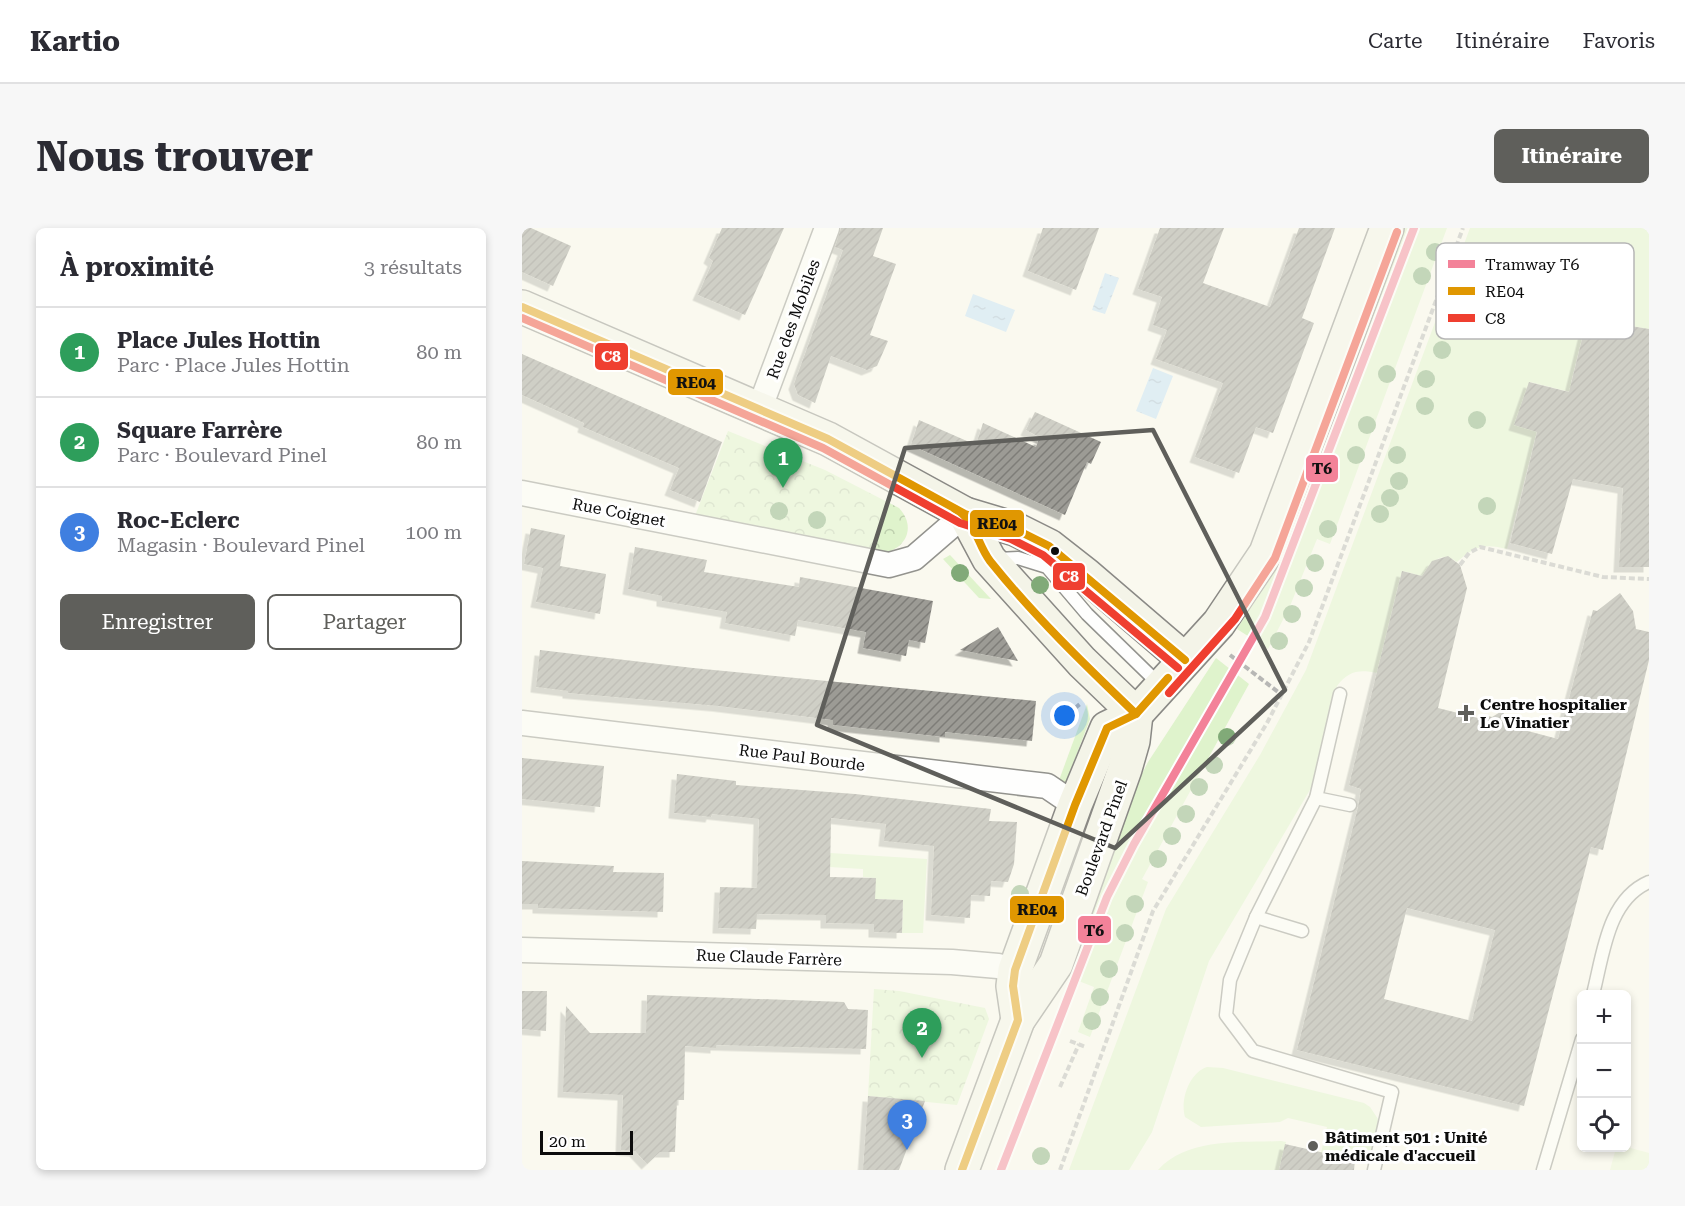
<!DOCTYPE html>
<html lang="fr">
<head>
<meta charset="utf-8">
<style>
	body { margin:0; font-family:"Roboto Serif",serif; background:#f7f7f7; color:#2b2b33 }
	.controls { position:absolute; right:18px; bottom:18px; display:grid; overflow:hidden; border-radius:9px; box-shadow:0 3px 9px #0003 }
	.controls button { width:54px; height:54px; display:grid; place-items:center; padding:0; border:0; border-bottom:2px solid #e1e1e2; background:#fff; color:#2b2b33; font:30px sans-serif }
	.scale { position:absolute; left:18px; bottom:15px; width:93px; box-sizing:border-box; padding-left:6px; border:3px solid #0c0c0c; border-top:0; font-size:16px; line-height:21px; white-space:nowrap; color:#0c0c0c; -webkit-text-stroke:4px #fff; paint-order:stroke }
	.you { position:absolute; left:543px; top:488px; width:21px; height:21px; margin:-15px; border:4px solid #fff; border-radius:50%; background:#1a73e8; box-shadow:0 0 0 9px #1a73e833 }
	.badge { display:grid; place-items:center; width:39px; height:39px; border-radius:50%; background:#5f5f5b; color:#fff; font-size:20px; font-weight:700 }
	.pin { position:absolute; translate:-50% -50px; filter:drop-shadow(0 2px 3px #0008) }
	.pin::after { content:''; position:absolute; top:32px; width:21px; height:18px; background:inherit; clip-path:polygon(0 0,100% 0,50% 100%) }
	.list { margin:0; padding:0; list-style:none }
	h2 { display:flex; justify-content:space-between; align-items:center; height:78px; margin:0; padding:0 24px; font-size:26px }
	h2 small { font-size:20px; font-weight:400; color:#7c7c81 }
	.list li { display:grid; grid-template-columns:39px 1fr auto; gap:18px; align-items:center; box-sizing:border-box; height:90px; padding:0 24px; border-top:2px solid #e1e1e2 }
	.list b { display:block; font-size:22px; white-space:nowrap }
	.list p { margin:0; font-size:20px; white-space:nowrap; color:#7c7c81 }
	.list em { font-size:20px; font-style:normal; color:#7c7c81 }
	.actions { display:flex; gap:12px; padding:18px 24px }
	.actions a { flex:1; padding:14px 0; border:2px solid #5f5f5b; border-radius:9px; text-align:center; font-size:21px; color:#5f5f5b }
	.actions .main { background:#5f5f5b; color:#fff }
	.icon { flex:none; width:33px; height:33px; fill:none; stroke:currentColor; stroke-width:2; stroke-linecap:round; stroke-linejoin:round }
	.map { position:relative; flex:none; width:1127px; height:942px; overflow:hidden; border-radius:9px }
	header { display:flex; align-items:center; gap:36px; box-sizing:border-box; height:84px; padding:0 30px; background:#fff; border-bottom:2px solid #e1e1e2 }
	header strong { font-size:28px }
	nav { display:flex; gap:33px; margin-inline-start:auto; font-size:21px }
	.intro { display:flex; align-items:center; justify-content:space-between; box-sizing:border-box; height:144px; padding:0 36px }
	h1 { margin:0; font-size:42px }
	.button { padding:15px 27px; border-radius:9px; background:#5f5f5b; color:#fff; font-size:21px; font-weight:700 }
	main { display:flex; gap:36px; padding:0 36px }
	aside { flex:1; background:#fff; border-radius:9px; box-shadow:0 3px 9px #0003 }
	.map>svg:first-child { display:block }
</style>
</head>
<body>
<header>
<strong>Kartio</strong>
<nav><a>Carte</a><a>Itinéraire</a><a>Favoris</a></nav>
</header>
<div class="intro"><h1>Nous trouver</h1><a class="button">Itinéraire</a></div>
<main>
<aside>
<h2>À proximité<small>3 résultats</small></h2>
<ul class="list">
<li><span class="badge" style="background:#2e9e5b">1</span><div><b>Place Jules Hottin</b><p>Parc · Place Jules Hottin</p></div><em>80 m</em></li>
<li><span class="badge" style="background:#2e9e5b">2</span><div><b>Square Farrère</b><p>Parc · Boulevard Pinel</p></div><em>80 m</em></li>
<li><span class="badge" style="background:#3f7fe0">3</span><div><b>Roc-Eclerc</b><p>Magasin · Boulevard Pinel</p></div><em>100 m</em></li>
</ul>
<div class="actions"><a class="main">Enregistrer</a><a>Partager</a></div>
</aside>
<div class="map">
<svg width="1127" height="942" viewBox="0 0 1127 942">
	<defs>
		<pattern id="park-crowns" width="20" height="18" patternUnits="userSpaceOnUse" patternTransform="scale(1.5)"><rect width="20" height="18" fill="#dff3cc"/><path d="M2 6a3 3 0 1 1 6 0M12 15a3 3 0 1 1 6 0" fill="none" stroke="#becfae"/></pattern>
		<pattern id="water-ripples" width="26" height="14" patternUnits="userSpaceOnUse" patternTransform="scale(1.5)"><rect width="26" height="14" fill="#c1dff9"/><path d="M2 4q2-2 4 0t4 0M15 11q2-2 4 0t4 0" fill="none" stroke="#a5bed4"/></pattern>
		<pattern id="building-hatch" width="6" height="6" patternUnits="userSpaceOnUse" patternTransform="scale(1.5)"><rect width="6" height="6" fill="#9c9b95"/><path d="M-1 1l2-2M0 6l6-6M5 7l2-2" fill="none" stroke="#7e7d78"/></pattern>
		<filter id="shadow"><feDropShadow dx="-5.5" dy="5.5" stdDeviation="0" flood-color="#0004"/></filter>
	</defs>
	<rect width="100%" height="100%" fill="#faf9ef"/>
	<!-- grass -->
	<g fill="#dff3cc">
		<polygon points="883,0 925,0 808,316 795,311 768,378 746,421 715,401 759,331"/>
		<path d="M948 0H1127V101L1065 91 1049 154 1056 166 1008 154 1015 203 985 321C963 315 952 318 935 334 919 322 909 333 904 349L880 343 855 445C837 441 826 443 815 458L792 555 687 733 630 904 607 942H547L644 681 738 527 784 442Z"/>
		<polygon points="428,327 469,371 457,370 421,331"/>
		<polygon points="694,430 727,456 620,651 626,654 568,809 556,804 572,759 544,748 611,563 626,534"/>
		<polygon points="565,476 568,491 543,557 536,555"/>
		<polygon points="308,625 405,631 401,705 380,705 381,672 353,671 353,650 341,649 341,641 308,639"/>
		<path d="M685 839 701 840 842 875 848 879 856 891 851 926 829 921 823 942 799 925 805 899 766 890 758 894 679 899 663 889C658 872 667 845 685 839Z"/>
		<path d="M759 913 764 914 757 942H636C666 909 719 915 759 913Z"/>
	</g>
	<!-- park -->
	<g fill="url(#park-crowns)">
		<path d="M206 203 303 242 377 280C394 298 385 320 362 325L171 293Z"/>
		<polygon points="352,761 377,763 463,780 467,791 435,877 346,868"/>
	</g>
	<!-- pitch -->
	<polygon fill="#ebf6d7" points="1105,919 1127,925 1127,942 1088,942 1094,920"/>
	<!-- water -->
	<g fill="url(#water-ripples)">
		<polygon points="583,45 597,50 583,86 570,82"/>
		<polygon points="451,66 493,82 484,104 443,88"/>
		<polygon points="631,140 651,148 634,191 614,183"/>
	</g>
	<!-- building -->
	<g fill="url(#building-hatch)" fill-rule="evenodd" filter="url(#shadow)">
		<polygon points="0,0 9,0 49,18 31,58 0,44"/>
		<polygon points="200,0 262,0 223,87 176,67 191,33 187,30"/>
		<polygon points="319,0 361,0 351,28 374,36 348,107 366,113 355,138 345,142 309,128 293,175 276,167 272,156 321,22 313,19"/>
		<polygon points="521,0 577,0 554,62 506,43"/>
		<polygon points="638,0 702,0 681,55 748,79 777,0 813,0 780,90 792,95 751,205 734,199 717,245 673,229 701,155 634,131 645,102 631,97 640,69 616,61"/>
		<polygon points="1065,91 1127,101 1127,339 1097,339 1101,260 1051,251 1030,326 988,315 1015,204 992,197 1007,154 1047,164"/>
		<polygon points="0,126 200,214 178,274 148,262 157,240 61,199 62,195 0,167"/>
		<polygon points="513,184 579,214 569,236 565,234 543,287 389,217 397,192 454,217 461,195 514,219 517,211 523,212 504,202"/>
		<polygon points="9,300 43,307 38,338 84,346 78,386 14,374 21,340 2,336"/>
		<polygon points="113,319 185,332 182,344 277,359 278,349 411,373 403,415 387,412 384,428 341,420 344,404 276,392 273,408 203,395 205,384 140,373 140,368 106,361"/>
		<path d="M926 328 938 337 945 360 916 480 956 490 962 487 970 489 980 483 984 489 993 492 995 500 1036 511 1071 382 1075 383 1098 365 1111 383 1114 401 1127 404V432L1081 622 1069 619 1002 878 775 822 836 579 839 561 827 557 880 343 900 348 910 333ZM885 680 973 702 950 793 862 771Z"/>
		<polygon points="476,399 496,433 438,422"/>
		<polygon points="18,422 171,440 514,473 510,513 423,504 423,509 311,497 311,492 196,478 46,465 46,463 14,459"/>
		<polygon points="0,530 82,538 78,579 0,571"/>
		<polygon points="155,546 214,553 214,557 333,566 469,581 467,593 495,594 492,636 486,654 469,653 468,668 449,667 448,690 409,687 412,618 362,613 364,596 309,590 308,649 354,650 353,671 381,672 380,705 352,704 352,696 304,695 304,687 235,686 234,701 196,700 198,659 235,660 237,591 190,586 189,589 152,585"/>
		<polygon points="0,633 92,638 91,644 142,645 141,684 16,680 16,676 0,676"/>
		<polygon points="0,763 25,763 24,803 0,801"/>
		<polygon points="125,767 322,774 326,781 346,782 344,821 194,817 194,820 163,818 162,872 155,872 153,924 138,924 125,936 113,923 99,922 101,867 41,864 44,778 68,805 124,805"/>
		<polygon points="346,868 403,873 377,942 341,942"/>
		<polygon points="763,916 833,932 832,942 757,942"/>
	</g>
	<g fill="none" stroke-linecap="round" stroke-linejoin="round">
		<defs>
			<g id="service">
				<polyline points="475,331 496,330 525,339 565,386 639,458"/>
				<polyline points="818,466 794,570 734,689 708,752 704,787 731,823 870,864 852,942"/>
				<polyline points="794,570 828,577"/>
				<polyline points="734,689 780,703"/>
				<path d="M1071 766C1081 728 1085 672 1127 654"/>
				<polyline points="1021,942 1060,811"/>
			</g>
			<g id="minor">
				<polyline points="237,182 305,0"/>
				<polyline points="0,265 367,337 392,330 443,286"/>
				<polyline points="0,495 525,558 553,577"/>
				<polyline points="0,722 430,734 476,738 493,742"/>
			</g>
			<g id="secondary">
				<polyline points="0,79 306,211 443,286 493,301 527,318 564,347 663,432"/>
				<polyline points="443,286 467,331 560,434 614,486"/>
				<polyline points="496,792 491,758 493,742 553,577 585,500 614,486 697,395 744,325 865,0"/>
				<polyline points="440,942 496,792 534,736 603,541 611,513 614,486"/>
			</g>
		</defs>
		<!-- service casing -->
		<use href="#service" stroke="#93938e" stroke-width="15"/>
		<!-- minor casing -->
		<use href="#minor" stroke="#93938e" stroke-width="27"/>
		<!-- secondary casing -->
		<use href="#secondary" stroke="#8a8985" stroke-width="36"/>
		<!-- path -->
		<g stroke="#b7b7b5" stroke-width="4" stroke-dasharray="6 3" stroke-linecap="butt">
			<polyline points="938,337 947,325 958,319 1081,349 1127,351"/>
			<polyline points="708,427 760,467"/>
			<polyline points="546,486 558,476"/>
			<polyline points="548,813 564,819"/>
			<polyline points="538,859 557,816"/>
			<polyline points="538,942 631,683 745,495 787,414 941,0"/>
		</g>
		<!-- service -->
		<use href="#service" stroke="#fefefd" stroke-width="12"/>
		<!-- minor -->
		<use href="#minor" stroke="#fefefd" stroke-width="24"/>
		<!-- secondary -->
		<use href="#secondary" stroke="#f4f4e8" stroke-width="33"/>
		<defs>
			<g id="bus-1">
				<polyline points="0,79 306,211 443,286 493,301 527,318 663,432"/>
				<path d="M433 281C453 291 455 316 468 333 512 388 564 438 614 486"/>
				<polyline points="440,942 496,792 491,758 493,742 553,577 585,500 614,486 646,450"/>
			</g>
			<g id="bus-2">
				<polyline points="0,90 301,220 438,295 489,311 521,327 656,440"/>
				<polyline points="647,465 713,391 753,330 875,4"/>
			</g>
		</defs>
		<!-- bus-1 casing -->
		<use href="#bus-1" stroke="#fff" stroke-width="12"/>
		<!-- bus-2 casing -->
		<use href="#bus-2" stroke="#fff" stroke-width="12"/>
		<!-- bus-1 -->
		<use href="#bus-1" stroke="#e09701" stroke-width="8"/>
		<!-- bus-2 -->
		<use href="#bus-2" stroke="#ef3f30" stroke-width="8"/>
		<defs>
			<polyline id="tram-1" points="479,942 585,669 612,616 743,389 892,0"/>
		</defs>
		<!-- tram-1 casing -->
		<use href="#tram-1" stroke="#fff" stroke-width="12"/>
		<!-- tram-1 -->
		<use href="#tram-1" stroke="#f38299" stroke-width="8"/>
	</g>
	<!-- trees -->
	<g fill="#81aa78">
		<circle cx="913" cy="24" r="9"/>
		<circle cx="900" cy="48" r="9"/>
		<circle cx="920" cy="122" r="9"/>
		<circle cx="865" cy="146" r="9"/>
		<circle cx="904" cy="151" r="9"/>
		<circle cx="903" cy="178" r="9"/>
		<circle cx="955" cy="192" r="9"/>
		<circle cx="845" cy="197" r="9"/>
		<circle cx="834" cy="227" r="9"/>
		<circle cx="875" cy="227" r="9"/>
		<circle cx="256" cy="240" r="9"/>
		<circle cx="877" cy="253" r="9"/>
		<circle cx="868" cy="270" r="9"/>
		<circle cx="965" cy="278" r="9"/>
		<circle cx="257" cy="283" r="9"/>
		<circle cx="858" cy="286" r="9"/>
		<circle cx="295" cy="292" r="9"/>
		<circle cx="806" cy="301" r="9"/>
		<circle cx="793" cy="335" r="9"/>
		<circle cx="438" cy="345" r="9"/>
		<circle cx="518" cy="357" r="9"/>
		<circle cx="782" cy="360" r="9"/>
		<circle cx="770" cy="386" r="9"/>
		<circle cx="757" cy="413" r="9"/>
		<circle cx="705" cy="509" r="9"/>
		<circle cx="692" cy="537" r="9"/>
		<circle cx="677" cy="559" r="9"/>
		<circle cx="664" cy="586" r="9"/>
		<circle cx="650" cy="608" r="9"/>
		<circle cx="636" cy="631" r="9"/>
		<circle cx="498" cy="666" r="9"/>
		<circle cx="613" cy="676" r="9"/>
		<circle cx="603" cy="705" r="9"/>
		<circle cx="587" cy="741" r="9"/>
		<circle cx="578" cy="769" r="9"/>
		<circle cx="570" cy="793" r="9"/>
		<circle cx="519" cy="928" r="9"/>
	</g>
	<!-- marked area -->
	<path d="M0 0H1127V942H0ZM631 202 763 462 593 620 295 497 383 220Z" fill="#faf9ef" fill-opacity=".55" fill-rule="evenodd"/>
	<path fill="none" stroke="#5f5f5b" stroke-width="4.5" stroke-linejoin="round" d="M631 202 763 462 593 620 295 497 383 220Z"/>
	<!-- markers -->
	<circle fill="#0c0c0c" stroke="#fff" stroke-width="2" cx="533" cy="323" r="5"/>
	<g fill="#5f5f5b" stroke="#fff" stroke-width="2">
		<path d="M941 476h6v6h6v6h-6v6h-6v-6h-6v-6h6z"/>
		<circle cx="791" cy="918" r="6"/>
	</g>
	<g text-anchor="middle" stroke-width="6" stroke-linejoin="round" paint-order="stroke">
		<!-- street labels -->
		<g font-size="16" fill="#0c0c0c" stroke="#fff">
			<text transform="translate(271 91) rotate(-70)" y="6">Rue des Mobiles</text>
			<text transform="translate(97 284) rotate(11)" y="6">Rue Coignet</text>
			<text transform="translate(280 529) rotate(7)" y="6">Rue Paul Bourde</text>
			<text transform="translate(579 610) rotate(-70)" y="6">Boulevard Pinel</text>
			<text transform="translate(247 729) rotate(2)" y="6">Rue Claude Farrère</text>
		</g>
		<!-- poi labels -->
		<g font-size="16" font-weight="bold" fill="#0c0c0c" stroke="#fff" text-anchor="start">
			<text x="958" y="482">Centre hospitalier<tspan x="958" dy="18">Le Vinatier</tspan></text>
			<text x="803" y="915">Bâtiment 501 : Unité<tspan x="803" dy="18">médicale d'accueil</tspan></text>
		</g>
	</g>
	<!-- legend -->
	<rect x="914" y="15" width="198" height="96" rx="9" fill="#fff" stroke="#b6b6b6" stroke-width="1.5"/>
	<rect x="926" y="32" width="27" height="8" fill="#f38299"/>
	<rect x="926" y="59" width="27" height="8" fill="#e09701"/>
	<rect x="926" y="86" width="27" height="8" fill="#ef3f30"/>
	<g font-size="16" fill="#0c0c0c">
		<text x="963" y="42">Tramway T6</text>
		<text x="963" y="69">RE04</text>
		<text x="963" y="96">C8</text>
	</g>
	<g stroke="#fff" stroke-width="2">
		<rect x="72" y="114" width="35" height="29" rx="6" fill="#ef3f30"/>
		<rect x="145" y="140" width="57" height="28" rx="6" fill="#e09701"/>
		<rect x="783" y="226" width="34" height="29" rx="6" fill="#f38299"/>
		<rect x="447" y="281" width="56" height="29" rx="6" fill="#e09701"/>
		<rect x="530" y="334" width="34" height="29" rx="6" fill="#ef3f30"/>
		<rect x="487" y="667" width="56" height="29" rx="6" fill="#e09701"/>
		<rect x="555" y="687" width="35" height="29" rx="6" fill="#f38299"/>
	</g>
	<g font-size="16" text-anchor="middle" font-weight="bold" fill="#fff">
		<text x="89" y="134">C8</text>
		<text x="547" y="354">C8</text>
	</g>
	<g font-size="16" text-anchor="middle" font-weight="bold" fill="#111">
		<text x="174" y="160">RE04</text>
		<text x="800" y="246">T6</text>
		<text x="475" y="301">RE04</text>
		<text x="515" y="687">RE04</text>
		<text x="572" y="708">T6</text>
	</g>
</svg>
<div class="controls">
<button>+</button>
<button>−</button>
<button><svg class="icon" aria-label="locate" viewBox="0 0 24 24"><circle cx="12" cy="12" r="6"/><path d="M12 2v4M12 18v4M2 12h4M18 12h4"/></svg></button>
</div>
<div class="scale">20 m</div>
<div class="you"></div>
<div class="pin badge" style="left:261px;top:260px;background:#2e9e5b">1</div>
<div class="pin badge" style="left:400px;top:830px;background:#2e9e5b">2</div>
<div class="pin badge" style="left:385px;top:922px;background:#3f7fe0">3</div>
</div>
</main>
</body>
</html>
